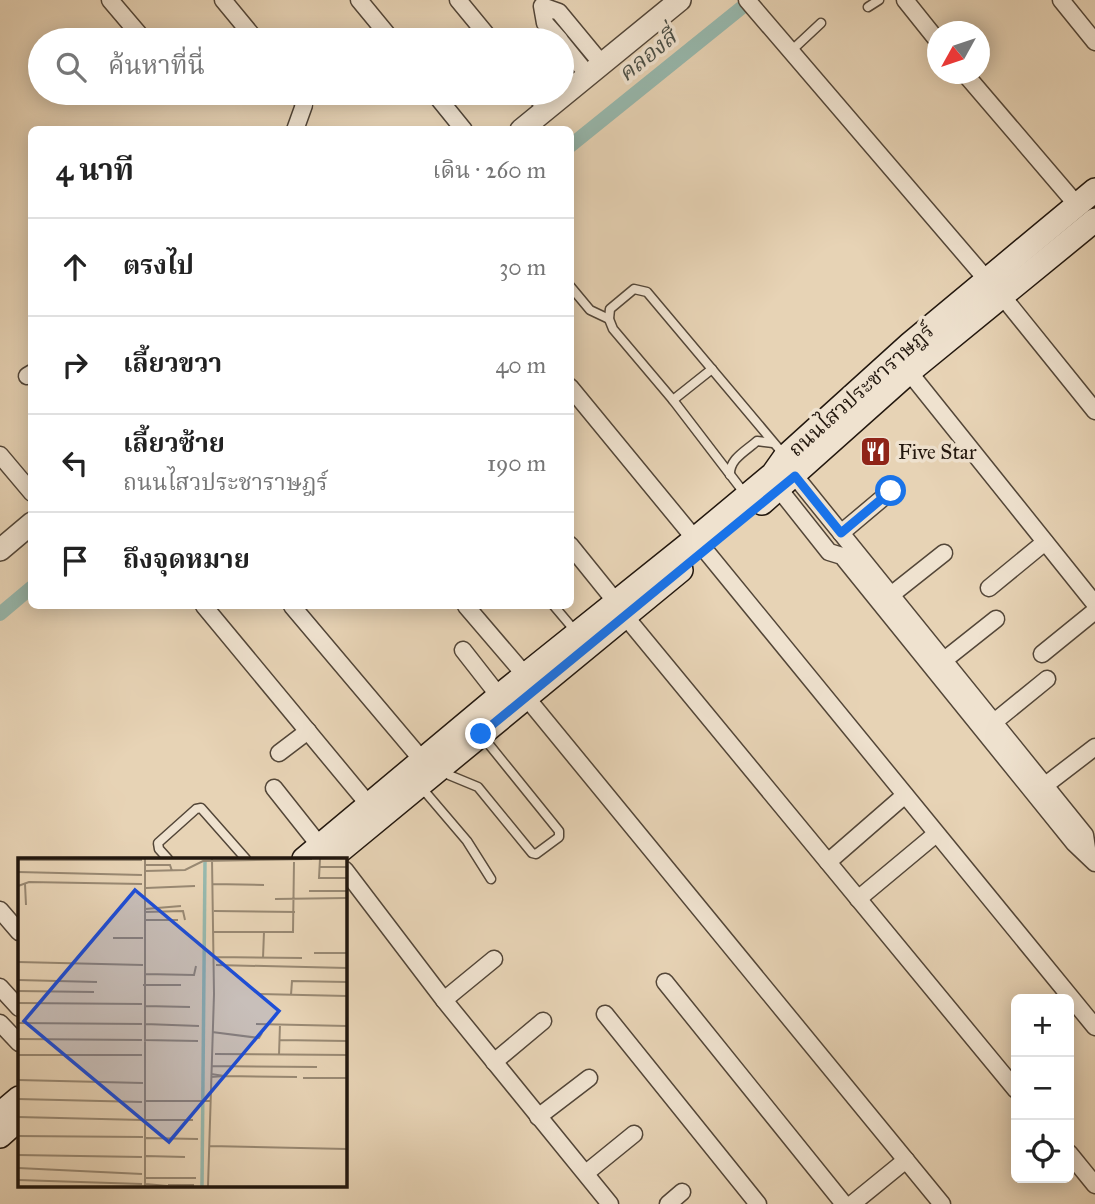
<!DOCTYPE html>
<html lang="th">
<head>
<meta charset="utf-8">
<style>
	body { margin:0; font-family:"IM FELL Great Primer","Noto Serif Thai",serif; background:#f6f6f6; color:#222 }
	.controls { position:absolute; right:21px; bottom:21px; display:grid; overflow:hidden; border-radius:10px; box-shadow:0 4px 18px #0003 }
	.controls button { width:63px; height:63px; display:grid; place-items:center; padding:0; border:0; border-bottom:2px solid #e0e0e0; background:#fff; color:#222; font:35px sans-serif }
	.compass { position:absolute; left:927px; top:21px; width:63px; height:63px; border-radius:50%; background:#fff; box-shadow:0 4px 18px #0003; rotate:230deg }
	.stop { position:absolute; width:21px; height:21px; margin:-16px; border:5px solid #1a73e8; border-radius:50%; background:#fff }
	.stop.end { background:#1a73e8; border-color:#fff; box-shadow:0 2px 7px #0008 }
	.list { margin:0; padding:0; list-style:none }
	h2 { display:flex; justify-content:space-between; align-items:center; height:91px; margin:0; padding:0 28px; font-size:30px }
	h2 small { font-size:23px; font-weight:400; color:#767676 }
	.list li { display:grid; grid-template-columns:46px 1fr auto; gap:21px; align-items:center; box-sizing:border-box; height:98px; padding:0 28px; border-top:2px solid #e0e0e0 }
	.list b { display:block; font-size:26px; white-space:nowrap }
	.list p { margin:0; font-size:23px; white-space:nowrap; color:#767676 }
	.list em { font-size:23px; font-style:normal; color:#767676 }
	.icon { flex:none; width:38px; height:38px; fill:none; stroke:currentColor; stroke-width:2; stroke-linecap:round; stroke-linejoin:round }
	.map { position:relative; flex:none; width:1095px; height:1204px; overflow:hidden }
	.search { position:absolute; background:#fff; box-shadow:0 4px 18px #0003; left:28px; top:28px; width:546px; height:77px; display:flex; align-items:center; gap:18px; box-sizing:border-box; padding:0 24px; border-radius:38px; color:#767676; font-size:26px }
	.panel { position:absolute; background:#fff; box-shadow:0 4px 18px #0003; left:28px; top:126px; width:546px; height:483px; border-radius:10px }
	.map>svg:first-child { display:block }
</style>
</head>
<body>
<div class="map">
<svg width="1095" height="1204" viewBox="0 0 1095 1204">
	<rect width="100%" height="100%" fill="#e7d3b5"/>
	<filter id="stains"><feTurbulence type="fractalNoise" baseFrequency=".00286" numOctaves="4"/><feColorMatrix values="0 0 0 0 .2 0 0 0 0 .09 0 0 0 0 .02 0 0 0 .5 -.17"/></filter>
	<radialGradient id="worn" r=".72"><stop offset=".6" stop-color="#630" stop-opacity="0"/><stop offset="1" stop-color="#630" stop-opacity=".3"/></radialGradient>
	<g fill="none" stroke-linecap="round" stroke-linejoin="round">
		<!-- canal -->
		<g stroke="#97b8ad" stroke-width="14">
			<polyline points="570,146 751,0"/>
			<polyline points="0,614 32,587"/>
		</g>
		<defs>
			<g id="service">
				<polyline points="868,7 879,0"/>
				<polyline points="790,52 821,23"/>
				<polyline points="570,286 590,310 609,319"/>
				<polyline points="673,400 712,369"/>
				<path d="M730 475C729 459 746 451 757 441L773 443"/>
				<polyline points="745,494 673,400 613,329 609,319 610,309 634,289 647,292 785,456"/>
				<polyline points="554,606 576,632"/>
				<polyline points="444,768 449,775 478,787 532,853 536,854 559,837 559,831 483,737"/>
				<polyline points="421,787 467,841 491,879"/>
				<polyline points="168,859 159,849 158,843 196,809 201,808 246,859"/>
			</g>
			<g id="minor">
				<polyline points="110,0 144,40"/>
				<polyline points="223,0 256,40"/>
				<polyline points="359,0 392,40"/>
				<polyline points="458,0 491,40"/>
				<polyline points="747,0 987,280"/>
				<polyline points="905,0 937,40"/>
				<polyline points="1061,0 1095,42"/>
				<polyline points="560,40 545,23 542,6 559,12 602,64"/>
				<polyline points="562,43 588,75"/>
				<polyline points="965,74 1077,205"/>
				<polyline points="434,93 464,130"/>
				<polyline points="534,93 546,109"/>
				<polyline points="295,130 304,105 298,93"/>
				<polyline points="1003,297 1095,411"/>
				<polyline points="909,372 1095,604"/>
				<polyline points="27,376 32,373"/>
				<polyline points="570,387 695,539"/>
				<polyline points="0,455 32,493"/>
				<polyline points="795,476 1085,835 1088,855"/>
				<polyline points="779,489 829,552 842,556 1074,843 1095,863"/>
				<polyline points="841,533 891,491"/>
				<polyline points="570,545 616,602"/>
				<polyline points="705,550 1095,1027"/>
				<polyline points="989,588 1045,542"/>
				<polyline points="891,595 944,553"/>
				<polyline points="204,606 369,805"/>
				<polyline points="292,606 428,767"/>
				<polyline points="466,606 525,675"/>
				<polyline points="625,616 1016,1090"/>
				<polyline points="463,650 499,696"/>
				<polyline points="1042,654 1095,611"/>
				<polyline points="938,665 996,619"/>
				<polyline points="526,697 942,1204"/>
				<polyline points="988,727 1047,679"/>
				<polyline points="279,753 308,731"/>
				<polyline points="274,788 320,846"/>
				<polyline points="1039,790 1095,747"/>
				<polyline points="828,862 905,795"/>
				<polyline points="345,870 444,1000 610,1204"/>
				<polyline points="858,899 936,834"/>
				<polyline points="0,910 19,932"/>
				<polyline points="665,982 844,1204"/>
				<polyline points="0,987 19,1008"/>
				<polyline points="444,1000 494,959"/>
				<polyline points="605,1014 758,1204"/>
				<polyline points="0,1023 19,1043"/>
				<polyline points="494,1062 543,1021"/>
				<polyline points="538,1117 589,1078"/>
				<polyline points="1069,1153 1095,1185"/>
				<polyline points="586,1173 634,1134"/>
				<polyline points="668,1204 682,1192"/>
				<polyline points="852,1204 906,1160"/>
			</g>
			<g id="tertiary">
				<polyline points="521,130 680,0"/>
				<polyline points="0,550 32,523"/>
			</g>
			<g id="secondary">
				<polyline points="762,503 909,372 1095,220"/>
				<polyline points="304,859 499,696 695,539 773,474 785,457 911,343 1095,190"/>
				<polyline points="330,859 681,570"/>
				<polyline points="0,1114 19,1098"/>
				<polyline points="0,1136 19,1119"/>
			</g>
		</defs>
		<!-- service casing -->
		<use href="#service" stroke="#534638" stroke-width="11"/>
		<!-- minor casing -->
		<use href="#minor" stroke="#534638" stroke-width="19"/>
		<!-- tertiary casing -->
		<use href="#tertiary" stroke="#534638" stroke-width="24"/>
		<!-- secondary casing -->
		<use href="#secondary" stroke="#22170e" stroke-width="26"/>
		<!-- service -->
		<use href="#service" stroke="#efe2cf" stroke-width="8"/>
		<!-- minor -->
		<use href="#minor" stroke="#efe2cf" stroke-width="16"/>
		<!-- tertiary -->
		<use href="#tertiary" stroke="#efe2cf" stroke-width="21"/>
		<!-- secondary -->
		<use href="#secondary" stroke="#efe2cf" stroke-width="23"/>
	</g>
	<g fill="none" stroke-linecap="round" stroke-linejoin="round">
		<!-- route -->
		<polyline stroke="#1a73e8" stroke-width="9" points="481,734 795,476 841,533 891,491"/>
	</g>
	<!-- icons -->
	<defs>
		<symbol id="restaurant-square" viewBox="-11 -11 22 22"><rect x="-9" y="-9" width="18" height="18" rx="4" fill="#8f2418" stroke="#efe2cf"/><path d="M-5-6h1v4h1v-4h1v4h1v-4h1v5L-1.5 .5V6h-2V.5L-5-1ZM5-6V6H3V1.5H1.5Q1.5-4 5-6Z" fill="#fff"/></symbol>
	</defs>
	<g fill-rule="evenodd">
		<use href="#restaurant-square" x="858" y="434" width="35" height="35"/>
	</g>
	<g text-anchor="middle" stroke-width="7" stroke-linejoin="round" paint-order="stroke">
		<!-- street labels -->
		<g font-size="21" fill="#22170e" stroke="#efe2cf">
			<text transform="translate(861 390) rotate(-42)" y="7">ถนนไสวประชาราษฎร์</text>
		</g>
		<!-- poi labels -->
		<g font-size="21" fill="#22170e" stroke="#efe2cf" text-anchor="start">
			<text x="898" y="459">Five Star</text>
		</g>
		<!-- water labels -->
		<g font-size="23" font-style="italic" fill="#4b4f46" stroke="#efe2cf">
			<text transform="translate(647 55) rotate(-39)" y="8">คลองสี่</text>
		</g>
	</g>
	<!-- overview -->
	<g transform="translate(18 858)">
		<rect width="329" height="329" fill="#e7d3b5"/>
		<path fill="none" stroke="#97b8ad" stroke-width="3.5" d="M184 328 187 3"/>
		<path fill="none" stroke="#988872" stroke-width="2" d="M127 1V328M302 1 301 20H329M0 2H124M127 7H152L154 13M302 9H329M127 13 167 12 185 3 294 1M0 14 124 17M7 26 8 47M194 26 246 27M0 28 11 24 124 26M128 30 177 28M291 33H329M257 41 329 40M127 51 163 48M196 53 277 54M127 54 165 53 167 62M127 62H160M195 74H275L276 4M95 80H125M296 95H329M195 99 284 100M245 100 246 74M0 104 125 107M198 107 329 110M127 116 176 117 178 108M0 122 79 124M125 127H163M0 133 76 134M241 136 329 138M273 137 274 123 329 124M0 145 124 146M127 148 172 149M0 165 124 166M127 166 181 168M238 166 329 168M194 174 241 180 244 175M0 181 124 182M126 182 180 183M261 182 329 183M197 196 329 197M0 197H124M261 197 262 166M193 208 299 209M206 218 279 219M193 219 206 218 193 216M285 220H329M0 222 125 225M0 241 124 244M128 243H193M0 259 125 262M128 262H175M0 278 125 279M128 280 180 281M192 288 329 291M0 297 124 299M128 298 167 299M0 310 124 316M127 320H178M0 322 124 326M127 326 150 328M150 327H176M190 328 196 136 194 1"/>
		<path fill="#1d4ed8" fill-opacity="0.15" stroke="#1d4ed8" stroke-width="3.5" d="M117 32 261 153 151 284 6 163Z"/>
		<rect width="329" height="329" fill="none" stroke="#22170e" stroke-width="3.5"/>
	</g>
	<rect width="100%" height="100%" filter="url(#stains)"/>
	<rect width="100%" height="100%" fill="url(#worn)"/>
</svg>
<div class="controls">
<button>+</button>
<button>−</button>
<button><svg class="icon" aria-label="locate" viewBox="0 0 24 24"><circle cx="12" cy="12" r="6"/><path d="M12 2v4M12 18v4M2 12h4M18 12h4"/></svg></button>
</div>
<svg class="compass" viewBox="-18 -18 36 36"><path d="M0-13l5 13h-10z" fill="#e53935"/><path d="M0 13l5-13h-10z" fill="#767676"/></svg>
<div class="stop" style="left:891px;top:491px"></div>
<div class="stop end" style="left:481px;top:734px"></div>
<div class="search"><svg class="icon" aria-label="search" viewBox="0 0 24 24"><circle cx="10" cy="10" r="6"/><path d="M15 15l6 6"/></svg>ค้นหาที่นี่</div>
<section class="panel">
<h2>4 นาที<small>เดิน · 260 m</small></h2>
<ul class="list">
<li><svg class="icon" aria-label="ahead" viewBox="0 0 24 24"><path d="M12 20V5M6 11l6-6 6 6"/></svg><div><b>ตรงไป</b></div><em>30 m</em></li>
<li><svg class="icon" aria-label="right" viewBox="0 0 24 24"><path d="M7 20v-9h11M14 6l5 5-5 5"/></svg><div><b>เลี้ยวขวา</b></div><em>40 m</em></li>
<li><svg class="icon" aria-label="left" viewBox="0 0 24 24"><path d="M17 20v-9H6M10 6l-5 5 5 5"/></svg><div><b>เลี้ยวซ้าย</b><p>ถนนไสวประชาราษฎร์</p></div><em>190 m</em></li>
<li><svg class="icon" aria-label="arrive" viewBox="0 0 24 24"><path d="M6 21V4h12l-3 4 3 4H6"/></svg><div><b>ถึงจุดหมาย</b></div></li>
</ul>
</section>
</div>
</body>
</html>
